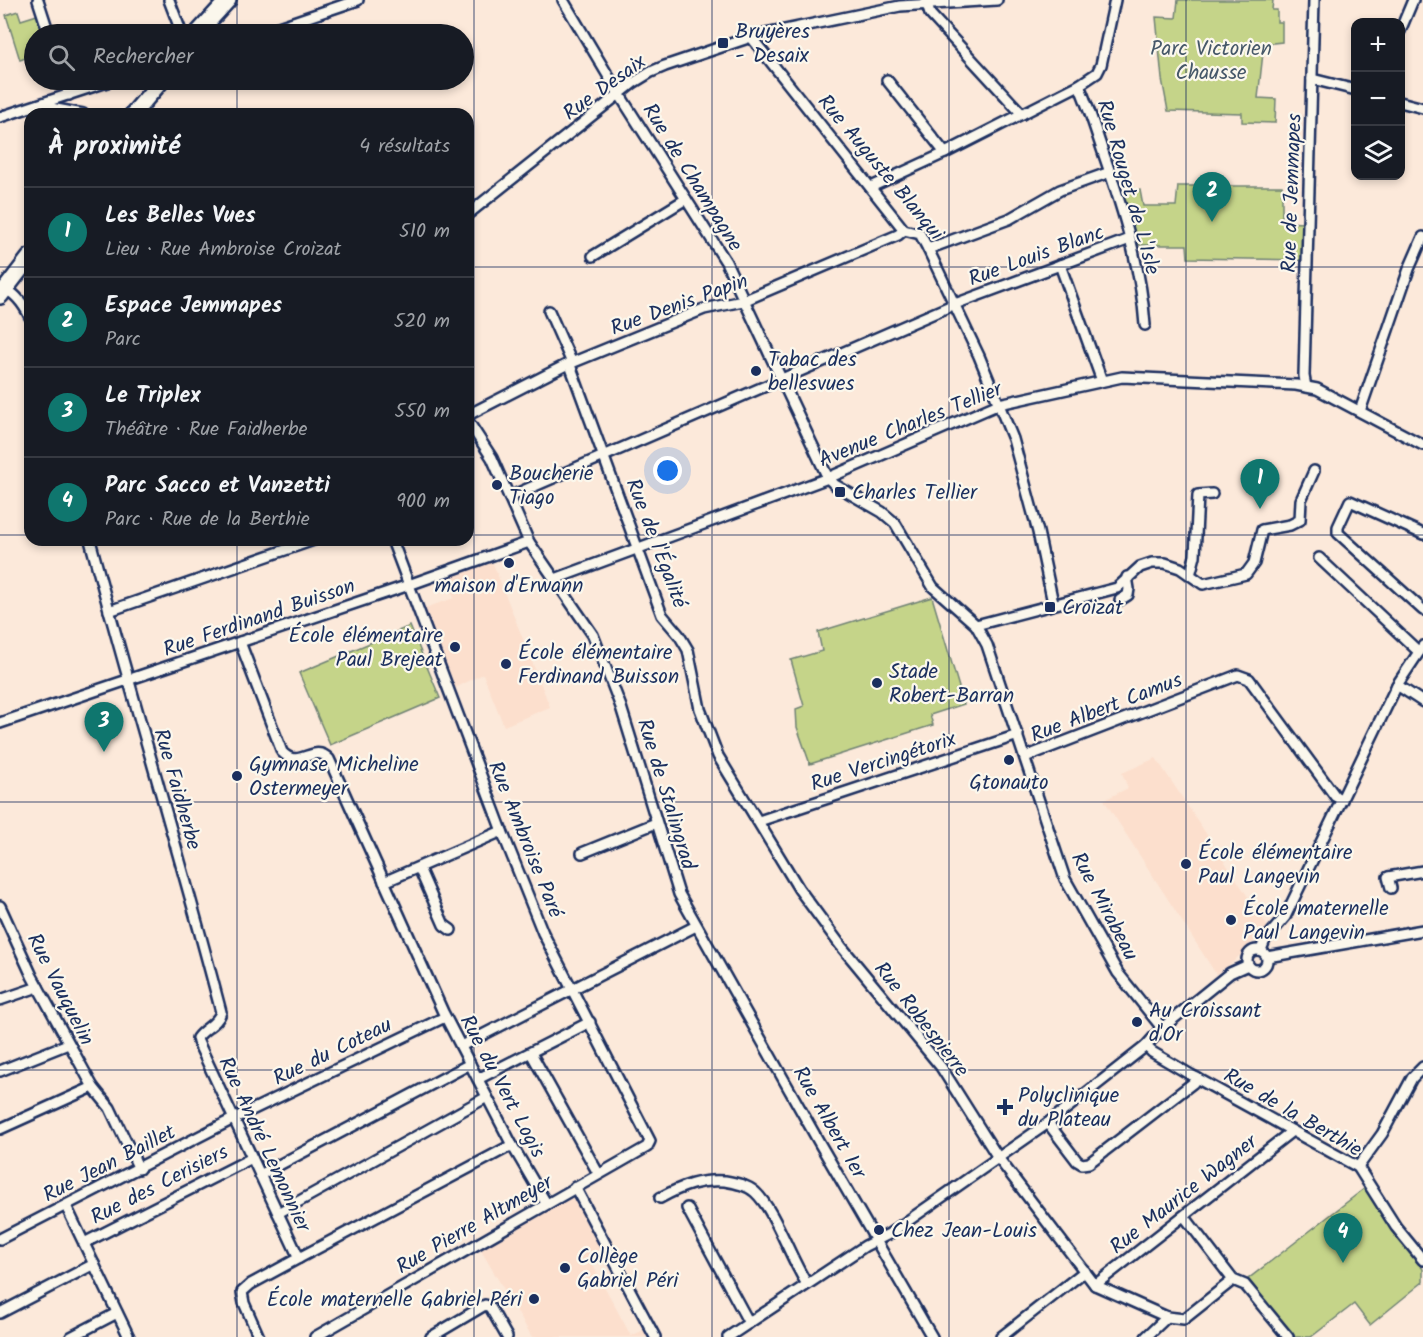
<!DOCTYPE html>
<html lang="fr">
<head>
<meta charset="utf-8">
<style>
	body { margin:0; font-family:Kalam,sans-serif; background:#20242c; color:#f1f3f6 }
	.controls { position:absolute; right:18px; top:18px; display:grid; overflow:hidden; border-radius:12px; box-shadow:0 3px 9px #0003 }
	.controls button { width:54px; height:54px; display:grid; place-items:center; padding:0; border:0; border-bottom:2px solid #363941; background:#171b24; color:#f1f3f6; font:30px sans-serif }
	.you { position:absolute; left:668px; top:471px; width:21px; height:21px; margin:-15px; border:4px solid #fff; border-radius:50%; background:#1a73e8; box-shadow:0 0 0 9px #1a73e833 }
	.badge { display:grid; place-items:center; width:39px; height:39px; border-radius:50%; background:#0f766e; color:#fff; font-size:20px; font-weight:700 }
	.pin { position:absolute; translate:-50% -50px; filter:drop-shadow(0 2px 3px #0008) }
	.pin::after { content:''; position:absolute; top:32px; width:21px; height:18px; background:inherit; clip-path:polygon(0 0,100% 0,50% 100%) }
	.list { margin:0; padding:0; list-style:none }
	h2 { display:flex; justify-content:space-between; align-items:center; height:78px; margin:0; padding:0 24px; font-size:26px }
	h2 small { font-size:20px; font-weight:400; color:#9ea1a6 }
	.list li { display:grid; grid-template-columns:39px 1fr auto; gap:18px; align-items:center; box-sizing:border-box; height:90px; padding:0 24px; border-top:2px solid #363941 }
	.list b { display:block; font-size:22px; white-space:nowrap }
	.list p { margin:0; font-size:20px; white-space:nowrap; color:#9ea1a6 }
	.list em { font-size:20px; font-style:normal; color:#9ea1a6 }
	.icon { flex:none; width:33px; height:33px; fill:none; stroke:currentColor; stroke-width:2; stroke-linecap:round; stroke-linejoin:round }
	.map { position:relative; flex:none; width:1423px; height:1337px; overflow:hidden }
	.search { position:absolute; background:#171b24; box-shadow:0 3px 9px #0003; left:24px; top:24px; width:450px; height:66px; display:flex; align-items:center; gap:15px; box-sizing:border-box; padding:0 21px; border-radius:33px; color:#9ea1a6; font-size:22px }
	.panel { position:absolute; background:#171b24; box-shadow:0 3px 9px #0003; left:24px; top:108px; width:450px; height:438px; border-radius:18px }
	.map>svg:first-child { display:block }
</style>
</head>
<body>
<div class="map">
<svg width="1423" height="1337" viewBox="0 0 1423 1337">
	<rect width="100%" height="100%" fill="#fce9da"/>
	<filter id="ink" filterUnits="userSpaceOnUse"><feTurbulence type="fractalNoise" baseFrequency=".0167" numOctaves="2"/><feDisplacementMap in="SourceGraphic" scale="12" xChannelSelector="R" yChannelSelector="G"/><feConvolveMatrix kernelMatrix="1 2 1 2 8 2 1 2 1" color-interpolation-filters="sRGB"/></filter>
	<g filter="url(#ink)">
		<!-- built -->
		<g fill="#fcdfcd">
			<polygon points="492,561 550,707 504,726 483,674 453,689 422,609 454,598 445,577"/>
			<polygon points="1156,758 1268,927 1233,962 1216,974 1104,800 1128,788 1122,773"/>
			<polygon points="565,1196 574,1197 602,1248 588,1256 631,1336 646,1329 650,1337 532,1337 479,1247"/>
		</g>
		<!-- green -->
		<g fill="#c5d489" stroke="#708274" stroke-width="1.5">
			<polygon points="1178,0 1273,0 1272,10 1277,10 1277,22 1282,22 1282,42 1264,44 1258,98 1276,99 1275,123 1242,122 1242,113 1168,111 1162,79 1156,17 1176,18"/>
			<polygon points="18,11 21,20 37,15 43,34 34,34 34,55 20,60 6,15"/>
			<polygon points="1178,186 1282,186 1282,222 1304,223 1303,260 1188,258 1187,245 1139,245 1120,191 1140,190 1143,206 1176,206"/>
			<polygon points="932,597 964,704 930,715 933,725 810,764 797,727 796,709 804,706 791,660 822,651 818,632"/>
			<polygon points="410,626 440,698 330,745 299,673"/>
			<polygon points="1365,1188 1391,1229 1423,1269 1423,1282 1370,1325 1354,1304 1311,1337 1294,1337 1248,1279"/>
		</g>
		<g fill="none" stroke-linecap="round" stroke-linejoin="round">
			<defs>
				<g id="street">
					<polyline points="38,0 49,34"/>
					<polyline points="169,0 182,34"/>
					<polyline points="563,0 616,89 726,262 828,478 835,485 882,512 895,523 933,587 976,625 987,645 1065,879 1118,973 1162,1028"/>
					<path d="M1115 0 1101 65 1097 73 1079 85C1089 108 1096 132 1104 155 1123 210 1141 267 1145 325"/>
					<polyline points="927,5 930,14 1022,114"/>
					<polyline points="1400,31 1413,0"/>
					<polyline points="258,34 358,0"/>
					<polyline points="751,37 904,230 920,234 928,249 979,356 1013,439 1038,532 1053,603"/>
					<polyline points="1312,79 1356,90"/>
					<polyline points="64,80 69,95"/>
					<polyline points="887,80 945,153"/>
					<polyline points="1400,102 1423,108"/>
					<polyline points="40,106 83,114"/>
					<polyline points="0,117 113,80"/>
					<polyline points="871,187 945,153 1079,85"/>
					<polyline points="468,214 633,83 651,72 665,66 751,37 900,6 997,0"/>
					<polyline points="928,249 1009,219 1060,190 1110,172"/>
					<polyline points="593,256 686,199"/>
					<polyline points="1060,265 1102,381"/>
					<path d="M2 288C15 292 24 305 30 317"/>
					<polyline points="549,311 572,363"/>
					<polyline points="570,365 662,615 679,635 688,650 700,709 718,756 799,889 841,946 941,1067 999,1159 1095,1285 1167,1317"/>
					<polyline points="1306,387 1304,376 1314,0"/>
					<polyline points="1360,411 1409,269 1423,237"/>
					<polyline points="468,415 564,366 704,309 743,301 898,235 904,230"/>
					<polyline points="468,421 492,458 529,542 593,635 621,707 679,894 820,1144 932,1337"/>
					<polyline points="509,497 955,304 1130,239"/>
					<polyline points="1423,534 1350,501 1338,527 1338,533 1423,610"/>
					<path d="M90 540C132 698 180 854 221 1012 218 1024 204 1028 197 1038L198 1042 299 1258 251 1284 242 1292 244 1303 259 1337"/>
					<polyline points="1319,558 1419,652"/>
					<polyline points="1190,575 1195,556 1198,495 1212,494"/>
					<polyline points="555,579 828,478 999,404 1122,377 1296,385 1317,389 1423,445"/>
					<polyline points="1120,600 1128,595 1129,589 1127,577"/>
					<polyline points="109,611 314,540"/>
					<polyline points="976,625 1117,588 1140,567 1152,563 1165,563 1180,568 1203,584 1246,574 1254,563 1262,530 1290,525 1300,520 1301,500 1314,471"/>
					<path d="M240 642 282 752C300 771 313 742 329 759L443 1012 512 1145 546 1203"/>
					<polyline points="1397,685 1423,702"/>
					<polyline points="0,723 403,587 529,542"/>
					<polyline points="1025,757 1238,675 1249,679 1335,796 1342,800"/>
					<polyline points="759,821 1018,735"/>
					<polyline points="582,853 656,823"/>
					<polyline points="419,868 444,925 451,930"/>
					<polyline points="384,882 502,831"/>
					<polyline points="1391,888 1388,877 1423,871"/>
					<polyline points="0,906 32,976 93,1087 110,1108 139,1169"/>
					<circle cx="1257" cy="960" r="10"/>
					<polyline points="1261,950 1265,940 1285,917 1397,685 1423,646"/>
					<polyline points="1267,957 1423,930"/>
					<polyline points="0,1000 38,987"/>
					<polyline points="461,1046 696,926"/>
					<polyline points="1146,1046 1152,1052 1191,1075 1358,1167 1396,1227 1423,1260"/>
					<polyline points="531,1053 598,1173"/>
					<polyline points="0,1071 68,1044"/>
					<polyline points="478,1079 590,1022"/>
					<polyline points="1048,1123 1077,1161 1082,1164 1089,1163 1193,1083 1197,1078"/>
					<polyline points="0,1129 93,1087"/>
					<polyline points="1358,1167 1382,1134 1412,1078 1423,1067"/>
					<polyline points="260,1175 470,1064"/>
					<polyline points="575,1187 655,1337"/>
					<path d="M660 1198C682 1186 700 1179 725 1181 736 1183 747 1185 755 1192 775 1210 791 1260 807 1284"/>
					<polyline points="66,1206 129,1337"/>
					<polyline points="687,1208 749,1323"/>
					<polyline points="278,1213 487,1097"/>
					<polyline points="1184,1216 1233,1280 1245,1285 1288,1337"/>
					<polyline points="0,1239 237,1117 445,1017"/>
					<polyline points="84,1243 252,1158"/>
					<polyline points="299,1258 512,1145"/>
					<polyline points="1095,1285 1292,1131"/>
					<polyline points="0,1313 94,1264"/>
					<polyline points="71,1337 117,1313"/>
					<polyline points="315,1337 647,1147 650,1141 543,933 502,831 392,540"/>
					<polyline points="431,1337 485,1305 490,1307 507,1337"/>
					<polyline points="728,1337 865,1246 889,1234 1048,1123 1146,1046 1162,1028 1230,973 1248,965"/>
					<polyline points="1001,1337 1085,1271"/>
					<polyline points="1146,1337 1167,1317 1184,1319 1233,1280"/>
				</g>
				<g id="primary">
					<polyline points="197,34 228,0"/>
					<polyline points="133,114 162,80"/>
					<polyline points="0,296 30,257"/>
				</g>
			</defs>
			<!-- street casing -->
			<use href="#street" stroke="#1b2f5e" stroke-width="14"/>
			<!-- primary casing -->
			<use href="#primary" stroke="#1b2f5e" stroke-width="20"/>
			<!-- street -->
			<use href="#street" stroke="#fbf7ec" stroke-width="9"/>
			<!-- primary -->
			<use href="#primary" stroke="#fbf7ec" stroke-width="15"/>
		</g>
	</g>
	<!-- grid -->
	<path fill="none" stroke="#1b2f5e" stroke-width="1.5" stroke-opacity="0.55" d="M237 0V34M474 0V1337M712 0V1337M949 0V1337M1186 0V1337M237 80V114M0 267H30M468 267H1423M0 535H30M468 535H1423M237 540V1337M0 802H1423M0 1070H1423"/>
	<!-- markers -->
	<g fill="#1b2f5e" stroke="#fbf7ec" stroke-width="2">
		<rect x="717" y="37" width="12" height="12" rx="3"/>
		<circle cx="756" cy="371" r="6"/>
		<circle cx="497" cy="485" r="6"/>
		<rect x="834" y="486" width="12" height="12" rx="3"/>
		<circle cx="509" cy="563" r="6"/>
		<rect x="1044" y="601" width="12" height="12" rx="3"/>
		<circle cx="455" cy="647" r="6"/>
		<circle cx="506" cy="664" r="6"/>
		<circle cx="877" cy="683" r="6"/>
		<circle cx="1009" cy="760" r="6"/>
		<circle cx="237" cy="776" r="6"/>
		<circle cx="1186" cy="864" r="6"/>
		<circle cx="1231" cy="920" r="6"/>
		<circle cx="1137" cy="1022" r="6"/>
		<path d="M1002 1098h6v6h6v6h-6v6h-6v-6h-6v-6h6z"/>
		<circle cx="879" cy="1230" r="6"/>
		<circle cx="565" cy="1268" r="6"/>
		<circle cx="534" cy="1299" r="6"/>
	</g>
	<g text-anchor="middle" stroke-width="4.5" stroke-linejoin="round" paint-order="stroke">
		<!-- poi labels -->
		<g font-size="21" fill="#1b2f5e" stroke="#fbf7ec" text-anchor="start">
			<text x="735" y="38">Bruyères<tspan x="735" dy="24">- Desaix</tspan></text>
			<text x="768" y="366">Tabac des<tspan x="768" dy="24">bellesvues</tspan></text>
			<text x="509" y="480">Boucherie<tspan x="509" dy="24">Tiago</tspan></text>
			<text x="852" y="499">Charles Tellier</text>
			<text x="509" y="592" text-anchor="middle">maison d'Erwann</text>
			<text x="1062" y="614">Croizat</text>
			<text x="443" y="642" text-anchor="end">École élémentaire<tspan x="443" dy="24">Paul Brejeat</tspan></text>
			<text x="518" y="659">École élémentaire<tspan x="518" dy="24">Ferdinand Buisson</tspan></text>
			<text x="889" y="678">Stade<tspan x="889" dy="24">Robert-Barran</tspan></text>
			<text x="249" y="771">Gymnase Micheline<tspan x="249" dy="24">Ostermeyer</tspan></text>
			<text x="1009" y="789" text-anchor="middle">Gtonauto</text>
			<text x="1198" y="859">École élémentaire<tspan x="1198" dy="24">Paul Langevin</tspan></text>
			<text x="1243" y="915">École maternelle<tspan x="1243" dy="24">Paul Langevin</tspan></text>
			<text x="1149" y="1017">Au Croissant<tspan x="1149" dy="24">d'Or</tspan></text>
			<text x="1018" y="1102">Polyclinique<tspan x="1018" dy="24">du Plateau</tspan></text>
			<text x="891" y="1237">Chez Jean-Louis</text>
			<text x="577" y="1263">Collège<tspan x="577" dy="24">Gabriel Péri</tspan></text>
			<text x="522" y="1306" text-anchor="end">École maternelle Gabriel Péri</text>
		</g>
		<!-- park labels -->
		<g font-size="21" fill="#465869" stroke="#fbf7ec">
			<text x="1211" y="55">Parc Victorien<tspan x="1211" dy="24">Chausse</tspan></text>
		</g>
		<!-- street labels -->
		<g font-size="21" fill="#1b2f5e" stroke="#fbf7ec">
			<text transform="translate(604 87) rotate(-36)" y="7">Rue Desaix</text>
			<text transform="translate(881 167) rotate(50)" y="7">Rue Auguste Blanqui</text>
			<text transform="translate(693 177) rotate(58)" y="7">Rue de Champagne</text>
			<text transform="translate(1129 187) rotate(74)" y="7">Rue Rouget de L'Isle</text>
			<text transform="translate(1291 193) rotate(-88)" y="7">Rue de Jemmapes</text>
			<text transform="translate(1036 255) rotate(-20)" y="7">Rue Louis Blanc</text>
			<text transform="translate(679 304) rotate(-20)" y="7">Rue Denis Papin</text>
			<text transform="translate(910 424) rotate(-22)" y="7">Avenue Charles Tellier</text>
			<text transform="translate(657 543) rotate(69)" y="7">Rue de l'Égalité</text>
			<text transform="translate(259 617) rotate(-19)" y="7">Rue Ferdinand Buisson</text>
			<text transform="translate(1106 707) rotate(-21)" y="7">Rue Albert Camus</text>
			<text transform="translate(883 761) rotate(-18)" y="7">Rue Vercingétorix</text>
			<text transform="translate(178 789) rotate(74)" y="7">Rue Faidherbe</text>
			<text transform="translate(667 794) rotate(73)" y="7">Rue de Stalingrad</text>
			<text transform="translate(526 839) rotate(68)" y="7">Rue Ambroise Paré</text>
			<text transform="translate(1105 906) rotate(62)" y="7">Rue Mirabeau</text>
			<text transform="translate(61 989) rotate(63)" y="7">Rue Vauquelin</text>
			<text transform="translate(922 1019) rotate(52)" y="7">Rue Robespierre</text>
			<text transform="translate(332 1051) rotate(-26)" y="7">Rue du Coteau</text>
			<text transform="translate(503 1086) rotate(62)" y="7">Rue du Vert Logis</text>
			<text transform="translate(1293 1112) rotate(30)" y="7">Rue de la Berthie</text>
			<text transform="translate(830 1122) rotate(60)" y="7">Rue Albert 1er</text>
			<text transform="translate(265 1144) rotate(65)" y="7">Rue André Lemonnier</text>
			<text transform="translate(109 1163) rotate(-27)" y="7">Rue Jean Baillet</text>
			<text transform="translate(159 1184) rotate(-27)" y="7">Rue des Cerisiers</text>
			<text transform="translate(1183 1194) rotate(-38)" y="7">Rue Maurice Wagner</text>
			<text transform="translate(474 1224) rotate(-30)" y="7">Rue Pierre Altmeyer</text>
		</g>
	</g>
</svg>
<div class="controls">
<button>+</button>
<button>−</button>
<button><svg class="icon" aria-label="layers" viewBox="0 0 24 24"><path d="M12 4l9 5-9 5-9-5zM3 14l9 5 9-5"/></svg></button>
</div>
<div class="you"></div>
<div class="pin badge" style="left:1260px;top:509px">1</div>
<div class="pin badge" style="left:1212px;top:222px">2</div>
<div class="pin badge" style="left:104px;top:752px">3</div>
<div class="pin badge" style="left:1343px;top:1263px">4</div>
<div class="search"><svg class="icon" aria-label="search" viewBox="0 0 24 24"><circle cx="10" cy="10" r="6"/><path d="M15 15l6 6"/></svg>Rechercher</div>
<section class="panel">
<h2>À proximité<small>4 résultats</small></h2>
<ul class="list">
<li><span class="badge">1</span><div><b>Les Belles Vues</b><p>Lieu · Rue Ambroise Croizat</p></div><em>510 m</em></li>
<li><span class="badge">2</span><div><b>Espace Jemmapes</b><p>Parc</p></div><em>520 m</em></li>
<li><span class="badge">3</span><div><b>Le Triplex</b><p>Théâtre · Rue Faidherbe</p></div><em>550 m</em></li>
<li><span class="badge">4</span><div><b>Parc Sacco et Vanzetti</b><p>Parc · Rue de la Berthie</p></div><em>900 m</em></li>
</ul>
</section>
</div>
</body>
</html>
